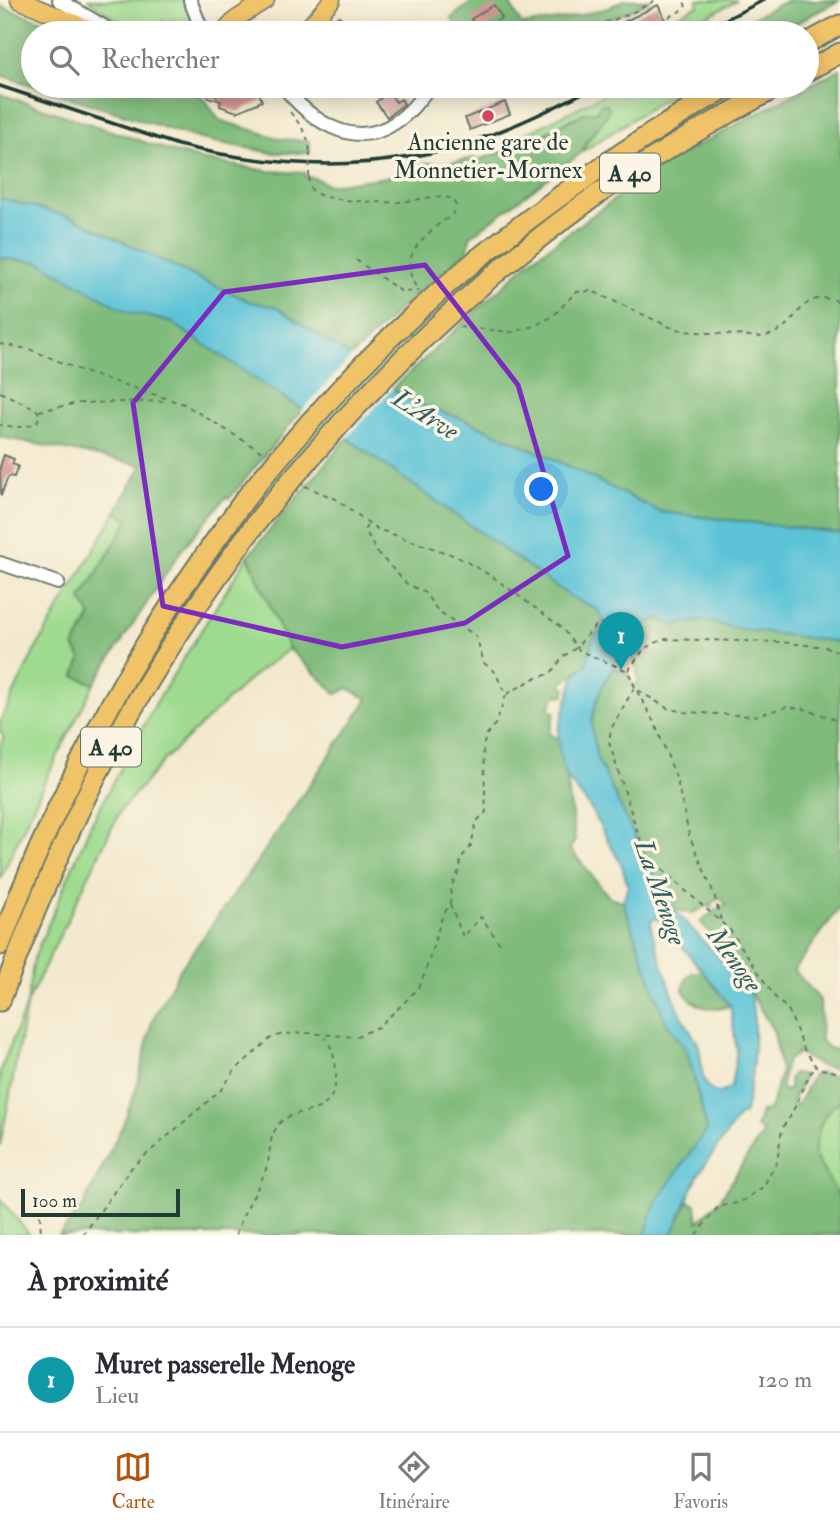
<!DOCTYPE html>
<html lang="fr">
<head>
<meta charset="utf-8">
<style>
	body { margin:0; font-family:"IM FELL Double Pica",serif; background:#f7f7f7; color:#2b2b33 }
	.scale { position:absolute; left:21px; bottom:18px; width:159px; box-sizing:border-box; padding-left:7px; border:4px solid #1f3d34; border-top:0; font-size:19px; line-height:24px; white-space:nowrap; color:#1f3d34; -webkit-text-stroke:5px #fcf5e5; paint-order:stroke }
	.you { position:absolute; left:542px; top:490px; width:24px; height:24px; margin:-18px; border:5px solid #fff; border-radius:50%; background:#1a73e8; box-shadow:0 0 0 10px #1a73e833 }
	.badge { display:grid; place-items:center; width:46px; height:46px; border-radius:50%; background:#b45309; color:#fff; font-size:23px; font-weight:700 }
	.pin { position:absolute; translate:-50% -58px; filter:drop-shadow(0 2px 4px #0008) }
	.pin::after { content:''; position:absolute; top:37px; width:24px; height:21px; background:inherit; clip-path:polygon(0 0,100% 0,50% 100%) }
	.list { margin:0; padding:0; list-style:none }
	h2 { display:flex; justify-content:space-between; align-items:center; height:91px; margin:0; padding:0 28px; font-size:30px }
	h2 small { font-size:23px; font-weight:400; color:#7c7c81 }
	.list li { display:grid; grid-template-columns:46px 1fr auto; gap:21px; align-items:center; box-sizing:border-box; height:105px; padding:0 28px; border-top:2px solid #e1e1e2 }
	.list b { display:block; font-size:26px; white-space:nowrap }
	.list p { margin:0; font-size:23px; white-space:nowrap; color:#7c7c81 }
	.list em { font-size:23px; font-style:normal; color:#7c7c81 }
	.icon { flex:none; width:38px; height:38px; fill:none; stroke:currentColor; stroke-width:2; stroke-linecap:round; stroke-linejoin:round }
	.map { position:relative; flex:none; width:840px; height:1235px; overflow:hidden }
	.search { position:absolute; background:#fff; box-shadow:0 4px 18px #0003; left:21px; right:21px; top:21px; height:77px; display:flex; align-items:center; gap:18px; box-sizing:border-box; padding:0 24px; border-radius:38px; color:#7c7c81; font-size:26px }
	.sheet { height:196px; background:#fff }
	nav { display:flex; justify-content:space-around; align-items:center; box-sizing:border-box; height:98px; border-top:2px solid #e1e1e2; background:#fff; font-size:19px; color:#7c7c81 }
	nav a { display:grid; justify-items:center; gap:4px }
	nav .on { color:#b45309 }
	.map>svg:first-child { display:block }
</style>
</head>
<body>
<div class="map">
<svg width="840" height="1235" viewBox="0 0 840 1235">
	<rect width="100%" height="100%" fill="#fcf5e5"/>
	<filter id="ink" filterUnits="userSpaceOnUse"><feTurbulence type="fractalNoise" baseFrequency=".0143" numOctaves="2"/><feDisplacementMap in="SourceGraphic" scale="14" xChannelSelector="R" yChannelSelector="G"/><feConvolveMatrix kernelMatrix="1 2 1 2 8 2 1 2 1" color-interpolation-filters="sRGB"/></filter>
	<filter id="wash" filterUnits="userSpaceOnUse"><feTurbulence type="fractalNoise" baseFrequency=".00686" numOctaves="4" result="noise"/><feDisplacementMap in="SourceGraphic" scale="28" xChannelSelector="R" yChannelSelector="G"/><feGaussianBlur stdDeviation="1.57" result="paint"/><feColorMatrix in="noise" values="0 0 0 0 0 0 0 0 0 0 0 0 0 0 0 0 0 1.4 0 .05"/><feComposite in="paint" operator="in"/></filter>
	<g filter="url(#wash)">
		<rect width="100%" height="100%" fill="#f3e9ce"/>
		<!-- green -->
		<g fill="#9fdb8f" stroke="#5f8c62" stroke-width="2">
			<path d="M89 0H185L192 19 162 20V33C135 33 109 17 89 0Z"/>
			<polygon points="697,0 737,0 677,33 644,33 699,5"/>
			<path d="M620 86H683L582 152 588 140 607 115C579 107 552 130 527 143L524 135Z"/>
			<polygon points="116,512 129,520 81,599 91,615 74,646 81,659 75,676 94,684 45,781 0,879 0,747 4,737 0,731 0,722 34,652"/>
			<polygon points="248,556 289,649 253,676 164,760 120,811 27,1003 0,1147 0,1072 27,1003 34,958 91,824 157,701"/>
			<path d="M840 1101V1198L814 1155C819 1132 818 1115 840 1101Z"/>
			<polygon points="0,1199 30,1235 0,1235"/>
		</g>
		<!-- forest -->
		<g fill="#7fbb7a" stroke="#4f7c57" stroke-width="2" fill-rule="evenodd">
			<path d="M475 0H508L522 25 566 19 608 8 624 0H650C587 37 533 33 463 33L451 18Z"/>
			<polygon points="788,0 840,0 777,33 723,33"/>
			<polygon points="0,6 76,33 33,33 33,86 189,86 189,89 204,98 219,120 281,139 309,141 310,153 273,153 200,139 0,75"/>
			<polygon points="840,69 840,533 660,512 558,461 468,421 409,401 392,389 531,260 661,165"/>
			<polygon points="0,94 174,152 208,161 268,171 305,173 305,177 315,178 328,185 387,177 409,168 427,163 441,164 475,158 478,160 512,148 511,141 524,135 528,143 584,113 596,112 601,104 606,104 609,109 607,115 588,140 582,152 470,237 468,250 409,300 351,357 276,307 251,302 204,281 74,218 0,198"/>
			<polygon points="0,258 39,262 128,312 171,322 302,410 229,499 226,497 182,549 94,684 75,676 81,659 74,646 91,616 81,599 129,520 116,512 142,465 0,437"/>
			<polygon points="347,438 571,597 597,609 603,619 603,626 592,641 587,663 563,683 562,686 566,688 564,695 555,696 549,708 555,712 549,734 559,739 560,755 567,778 575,840 570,849 609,897 623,901 665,1020 687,1051 707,1130 656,1202 645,1235 59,1235 82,1208 122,1127 137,1086 152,1021 181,968 254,866 368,699 348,688 337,694 289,649 248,556"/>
			<path d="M659 618 674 625 701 620 739 629 840 642V907L794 970 820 1000 821 1041 828 1048 840 1051V1065L836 1075 840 1076V1101C818 1115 819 1132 814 1155L840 1198V1235H672L688 1201 696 1204 698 1222 719 1201 763 1132 756 1127 761 1112 770 1109 781 1072 774 1032 749 990 717 959 724 952 700 921 726 904 720 898 710 904 712 908 706 906 693 913 674 910 643 854 596 756C596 746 592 737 592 727 592 708 602 682 614 668L625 672 632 684H638V676L629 641 639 626ZM798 1053 821 1066 837 1069 836 1076 820 1073 813 1075 797 1106 792 1102 805 1075 793 1074 789 1079V1089L784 1091 781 1087 786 1062Z"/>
			<path d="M693 972H704L730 1005C713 1014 692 1006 683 990L687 977Z"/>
		</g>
		<!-- water -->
		<path fill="#5bc3d7" stroke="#3d8086" stroke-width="2" fill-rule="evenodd" d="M0 198 74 218 204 281 251 302 276 307 351 357 409 401 468 421 558 461 660 512 840 533V642L739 629 701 620 674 625 659 618 639 626C622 651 590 698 592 729 593 738 596 746 596 756L643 854 674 910 749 990C759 1024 753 1077 745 1112L739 1116 698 1175 672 1235H645L656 1202 707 1129 687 1051 665 1020 623 901 628 886 622 866 589 806 567 778 560 755 558 731 575 675 587 663 592 641 603 626V619L597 609 571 597 347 438 260 382 171 322 128 312 39 262 0 258ZM654 919H659L665 925 730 1005 737 1051 731 1087C723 1093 715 1096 708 1087 699 1077 703 1057 698 1044 694 1035 686 1026 682 1016 669 989 661 960 652 932L651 921Z"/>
		<!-- pier -->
		<polygon fill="#f3e9ce" points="353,355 394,387 345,440 300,413"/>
		<g id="blocks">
			<!-- building -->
			<g fill="#d39692">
				<polygon points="494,5 502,18 479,31 471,19"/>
				<polygon points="658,5 666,21 642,33 601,33"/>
				<polygon points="339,16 350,28 344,33 320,33"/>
				<polygon points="238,86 249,86 253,93 258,91 262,101 237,112 220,106 221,101 208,97 204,90 217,90 216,96"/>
				<polygon points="389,92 396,102 401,99 404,104 387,117 376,102"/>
				<polygon points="505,102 510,114 470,130 465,118"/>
				<polygon points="4,455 14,459 12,464 18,466 14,477 10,476 7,479 1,496 0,467"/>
			</g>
		</g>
	</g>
	<g filter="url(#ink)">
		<use href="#blocks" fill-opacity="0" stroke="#69796a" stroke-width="2"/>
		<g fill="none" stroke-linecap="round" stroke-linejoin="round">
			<defs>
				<g id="minor">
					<polyline points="59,0 115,33"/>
					<polyline points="190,0 203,33"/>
					<path d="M283 86C310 120 354 152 396 122 410 113 420 99 430 86"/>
					<polyline points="0,563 58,583"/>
				</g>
				<g id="major">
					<polyline points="19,0 98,33"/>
					<polyline points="223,33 236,19 266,0"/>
					<polyline points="303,33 332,0"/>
				</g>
				<g id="highway">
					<polyline points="807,43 840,25"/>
					<polyline points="807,71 840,53"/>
					<path d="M476 260C557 196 640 137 729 86"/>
					<path d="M491 277C526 248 561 220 598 194 656 154 717 119 779 86"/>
					<path d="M0 945C39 840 88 739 146 644 176 594 211 547 245 499"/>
					<path d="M0 1001C33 913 69 825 114 742 157 662 208 587 263 514"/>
				</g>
			</defs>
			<!-- minor casing -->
			<use href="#minor" stroke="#69796a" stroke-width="16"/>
			<!-- major casing -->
			<use href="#major" stroke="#69796a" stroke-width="19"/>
			<!-- highway casing -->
			<use href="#highway" stroke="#69796a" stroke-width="23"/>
			<!-- path -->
			<g stroke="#69796a" stroke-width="2" stroke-dasharray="5 5" stroke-linecap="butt">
				<polyline points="669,17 686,8 684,0"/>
				<polyline points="576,33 630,14 656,0"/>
				<path d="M290 112C301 126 309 135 310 153"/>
				<path d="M309 177C309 183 309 188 314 192 324 201 383 203 399 202 416 201 437 193 453 199L456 206C454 217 446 218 438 225 414 245 399 262 419 292"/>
				<polyline points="356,260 402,292 417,291"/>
				<path d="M459 327 512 332 534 326 553 316 576 292 592 291 670 327 685 331 760 337C793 333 795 304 817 299 824 297 833 300 840 301"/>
				<polyline points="0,344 29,349 87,373 184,404 262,452"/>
				<path d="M0 392 36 409 40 415 37 422C25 429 13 427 0 425"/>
				<polyline points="39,411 78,403 166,401"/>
				<polyline points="305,486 336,499 377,529 456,556 493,577 561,627 580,651 628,671 635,687 641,692 667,708 684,712 754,716 787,707 804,709 840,721"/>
				<polyline points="628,671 644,649 663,639 779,642 825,647 840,652"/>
				<polyline points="634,688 611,729 609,742 637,831 651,860 730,930 775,997 789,1011 804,1049 817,1068 840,1073"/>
				<polyline points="637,691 656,726 677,780 689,835 714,894 721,921"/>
				<polyline points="507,694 535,678 550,674 564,656 576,648 596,625 603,623"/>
				<polyline points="450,904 463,937 481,917 501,945"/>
				<polyline points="40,1215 41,1235"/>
				<polyline points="83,1235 132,1167 222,1089 235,1070 271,1038 283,1034 307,1033 355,1037 378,1027 404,1003 418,988 425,973 441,920 450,903 451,887 459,871 461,858 471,846 476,822 486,812 483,746 487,734 496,723 506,695 495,672 484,663 476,636 438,611 424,592 407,584 376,551 365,529 368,523"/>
				<path d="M236 1235C243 1210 259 1190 267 1166 271 1154 268 1142 275 1130 285 1110 305 1115 321 1107 343 1095 338 1053 325 1038"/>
				<polyline points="696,1235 718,1207 741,1202 763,1187 777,1162 782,1128 790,1117 811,1072 816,1069"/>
			</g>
			<!-- minor -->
			<use href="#minor" stroke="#fff" stroke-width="12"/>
			<!-- major -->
			<use href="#major" stroke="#f1c369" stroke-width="16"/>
			<!-- highway -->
			<use href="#highway" stroke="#f1c369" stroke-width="19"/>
			<!-- rail -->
			<g stroke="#1f3d34" stroke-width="3.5">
				<polyline points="699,33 764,0"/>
				<path d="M0 86 178 145C278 169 380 174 479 139 520 125 558 106 596 86"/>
			</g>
			<defs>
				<g id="highway-bridge">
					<path d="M245 499C315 412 390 331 476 260"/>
					<path d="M263 514C333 428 407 349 491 277"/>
				</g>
			</defs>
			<!-- highway-bridge casing -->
			<use href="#highway-bridge" stroke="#69796a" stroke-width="23" stroke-linecap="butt"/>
			<!-- path-bridge -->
			<polyline stroke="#69796a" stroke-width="2" stroke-dasharray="5 5" stroke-linecap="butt" points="309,177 310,153"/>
			<!-- highway-bridge -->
			<use href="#highway-bridge" stroke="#f1c369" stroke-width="19"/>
		</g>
	</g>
	<!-- marked area -->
	<path fill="none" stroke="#7b2cbf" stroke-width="5" stroke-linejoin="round" d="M425 265 518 385 568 556 465 623 342 647 163 606 133 403 224 292Z"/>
	<!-- markers -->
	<circle fill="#d1495b" stroke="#fcf5e5" stroke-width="2.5" cx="488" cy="116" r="7"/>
	<g text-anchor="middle" stroke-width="7" stroke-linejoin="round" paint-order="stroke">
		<!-- shield labels -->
		<g fill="#fcf5e5" stroke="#617469" stroke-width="2">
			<rect x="600" y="153.5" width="60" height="39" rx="5"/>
			<rect x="81" y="727.5" width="60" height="39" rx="5"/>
		</g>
		<g font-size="23" font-weight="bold" fill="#1f3d34">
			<text x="630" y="181">A 40</text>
			<text x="111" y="755">A 40</text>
		</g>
		<!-- poi labels -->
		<g font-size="24" fill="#1f3d34" stroke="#fcf5e5">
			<text x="488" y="150">Ancienne gare de<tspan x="488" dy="28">Monnetier-Mornex</tspan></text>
		</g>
		<!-- water labels -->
		<g font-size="26" font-style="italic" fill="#2e5e5d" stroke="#fcf5e5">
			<text transform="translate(426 414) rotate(32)" y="9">L'Arve</text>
			<text transform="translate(661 892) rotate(71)" y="9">La Menoge</text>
			<text transform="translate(735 959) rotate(54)" y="9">Menoge</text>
		</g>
	</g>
</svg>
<div class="scale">100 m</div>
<div class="you"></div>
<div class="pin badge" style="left:621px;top:670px;background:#0f9aa8">1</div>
<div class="search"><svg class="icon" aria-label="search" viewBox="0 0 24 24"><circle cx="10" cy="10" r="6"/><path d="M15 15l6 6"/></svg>Rechercher</div>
</div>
<section class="sheet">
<h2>À proximité<small></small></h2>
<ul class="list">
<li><span class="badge" style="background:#0f9aa8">1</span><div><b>Muret passerelle Menoge</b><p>Lieu</p></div><em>120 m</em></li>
</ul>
</section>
<nav>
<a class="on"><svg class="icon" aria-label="map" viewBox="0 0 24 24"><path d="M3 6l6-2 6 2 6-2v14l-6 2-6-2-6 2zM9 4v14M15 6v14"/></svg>Carte</a>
<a><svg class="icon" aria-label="directions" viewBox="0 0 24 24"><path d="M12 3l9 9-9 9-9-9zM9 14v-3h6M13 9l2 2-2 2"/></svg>Itinéraire</a>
<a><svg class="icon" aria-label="saved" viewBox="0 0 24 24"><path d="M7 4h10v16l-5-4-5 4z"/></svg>Favoris</a>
</nav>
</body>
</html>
